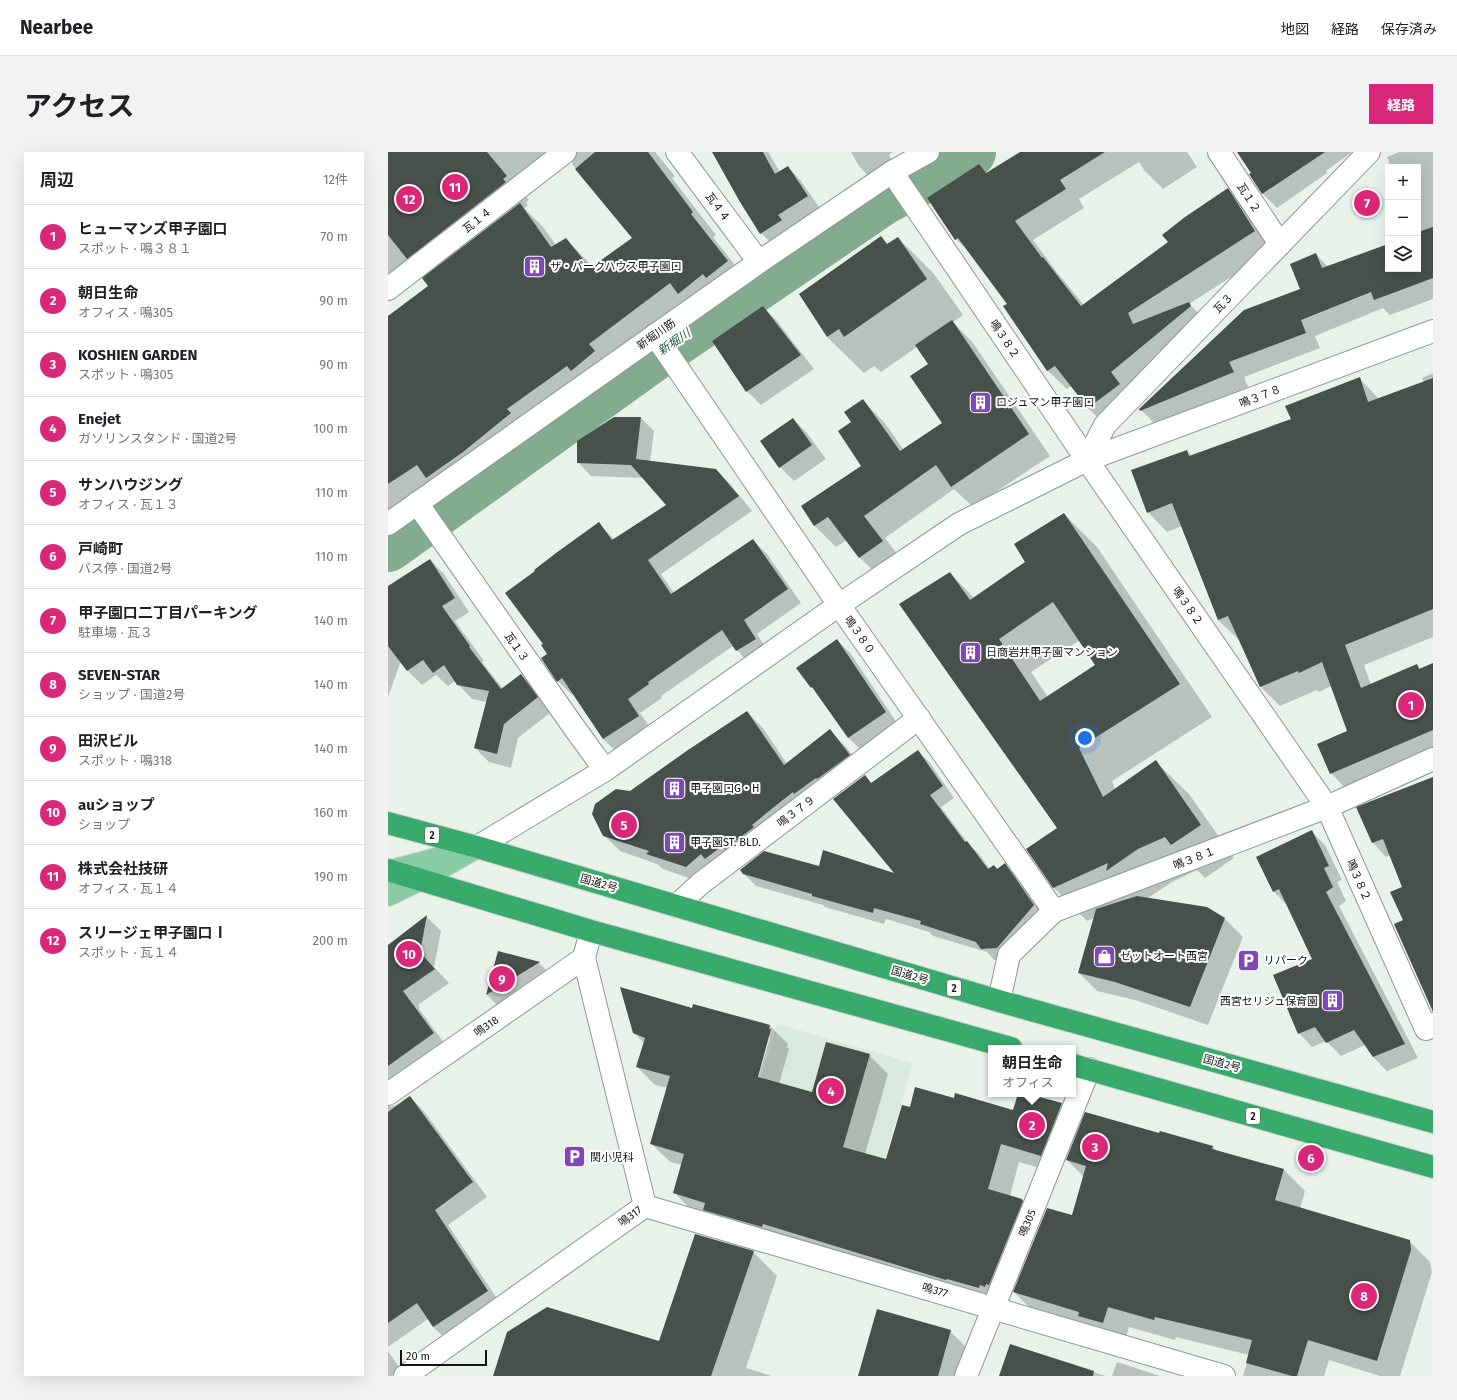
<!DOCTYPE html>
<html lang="ja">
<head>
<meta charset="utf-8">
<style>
	body { margin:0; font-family:"Fira Sans","Noto Sans JP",sans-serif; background:#f2f2f2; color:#202124 }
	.controls { position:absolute; right:12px; top:12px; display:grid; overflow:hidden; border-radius:0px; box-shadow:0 4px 16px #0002 }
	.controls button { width:36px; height:36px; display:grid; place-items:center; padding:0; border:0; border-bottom:1px solid #e0e0e0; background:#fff; color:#202124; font:20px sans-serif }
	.scale { position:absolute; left:12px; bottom:10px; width:87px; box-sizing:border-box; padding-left:4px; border:2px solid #121513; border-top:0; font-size:11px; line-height:14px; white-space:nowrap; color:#121513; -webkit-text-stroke:3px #fff; paint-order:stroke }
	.you { position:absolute; left:697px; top:586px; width:14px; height:14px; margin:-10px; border:3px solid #fff; border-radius:50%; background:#1a73e8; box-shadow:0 0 0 6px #1a73e833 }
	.badge { display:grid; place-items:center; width:26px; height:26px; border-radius:50%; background:#db2777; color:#fff; font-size:13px; font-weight:700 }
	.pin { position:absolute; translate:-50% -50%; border:2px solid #fff; box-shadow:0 1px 4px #0006 }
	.popup { position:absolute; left:600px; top:893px; width:88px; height:52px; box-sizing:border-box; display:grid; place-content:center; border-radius:0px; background:#fff; filter:drop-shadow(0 1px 3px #0005); font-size:13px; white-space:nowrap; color:#757577 }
	.popup b { font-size:15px; color:#202124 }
	.popup::after { content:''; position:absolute; left:50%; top:100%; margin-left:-8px; border:8px solid transparent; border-top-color:#fff }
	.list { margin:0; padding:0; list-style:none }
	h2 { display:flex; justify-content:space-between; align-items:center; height:52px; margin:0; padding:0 16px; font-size:17px }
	h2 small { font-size:13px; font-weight:400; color:#757577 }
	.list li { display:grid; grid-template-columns:26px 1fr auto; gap:12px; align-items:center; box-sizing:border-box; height:64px; padding:0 16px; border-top:1px solid #e0e0e0 }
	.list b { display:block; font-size:15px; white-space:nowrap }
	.list p { margin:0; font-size:13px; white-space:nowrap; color:#757577 }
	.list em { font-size:13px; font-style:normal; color:#757577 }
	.icon { flex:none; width:22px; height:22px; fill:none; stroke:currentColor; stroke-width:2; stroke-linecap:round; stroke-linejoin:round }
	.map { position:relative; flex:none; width:1045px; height:1224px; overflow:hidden; border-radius:0px }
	header { display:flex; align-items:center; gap:24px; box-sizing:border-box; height:56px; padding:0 20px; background:#fff; border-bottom:1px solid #e0e0e0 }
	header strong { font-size:19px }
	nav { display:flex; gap:22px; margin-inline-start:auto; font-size:14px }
	.intro { display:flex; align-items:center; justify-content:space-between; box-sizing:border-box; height:96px; padding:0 24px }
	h1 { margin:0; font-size:28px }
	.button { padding:10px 18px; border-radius:0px; background:#db2777; color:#fff; font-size:14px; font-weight:700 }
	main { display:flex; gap:24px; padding:0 24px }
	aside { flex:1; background:#fff; border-radius:0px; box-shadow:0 4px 16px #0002 }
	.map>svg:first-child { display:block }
</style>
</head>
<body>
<header>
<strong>Nearbee</strong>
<nav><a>地図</a><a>経路</a><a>保存済み</a></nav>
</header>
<div class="intro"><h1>アクセス</h1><a class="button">経路</a></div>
<main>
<aside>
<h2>周辺<small>12件</small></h2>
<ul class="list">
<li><span class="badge">1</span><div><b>ヒューマンズ甲子園口</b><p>スポット · 鳴３８１</p></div><em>70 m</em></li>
<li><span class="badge">2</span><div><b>朝日生命</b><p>オフィス · 鳴305</p></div><em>90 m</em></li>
<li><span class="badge">3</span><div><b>KOSHIEN GARDEN</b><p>スポット · 鳴305</p></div><em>90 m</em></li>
<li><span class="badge">4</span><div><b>Enejet</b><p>ガソリンスタンド · 国道2号</p></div><em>100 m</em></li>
<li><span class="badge">5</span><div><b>サンハウジング</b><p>オフィス · 瓦１３</p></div><em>110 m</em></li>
<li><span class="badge">6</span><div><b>戸崎町</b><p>バス停 · 国道2号</p></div><em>110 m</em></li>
<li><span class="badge">7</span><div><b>甲子園口二丁目パーキング</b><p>駐車場 · 瓦３</p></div><em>140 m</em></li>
<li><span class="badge">8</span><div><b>SEVEN-STAR</b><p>ショップ · 国道2号</p></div><em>140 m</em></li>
<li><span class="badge">9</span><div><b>田沢ビル</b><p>スポット · 鳴318</p></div><em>140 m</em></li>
<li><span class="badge">10</span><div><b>auショップ</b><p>ショップ</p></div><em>160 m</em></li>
<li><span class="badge">11</span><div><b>株式会社技研</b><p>オフィス · 瓦１４</p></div><em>190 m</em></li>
<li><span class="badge">12</span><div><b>スリージェ甲子園口Ⅰ</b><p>スポット · 瓦１４</p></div><em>200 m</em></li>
</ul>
</aside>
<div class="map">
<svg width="1045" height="1224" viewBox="0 0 1045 1224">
	<rect width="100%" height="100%" fill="#e8f2eb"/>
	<!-- built -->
	<polygon fill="#d9e9dd" points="389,872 525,911 497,1006 361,966"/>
	<!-- shadow -->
	<g fill="#0003" fill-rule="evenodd">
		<polygon points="0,0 174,0 131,35 141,48 138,50 140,54 136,56 155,75 168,93 178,87 205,115 246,86 184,12 185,10 175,0 267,0 287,24 284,26 328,83 325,85 364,135 359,135 342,148 338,145 314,164 305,154 229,222 206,241 202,237 141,281 145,285 98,323 62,348 50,337 0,375 0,165 42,134 38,125 34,120 0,147"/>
		<polygon points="340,0 380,0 392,20 400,15 413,29 433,58 387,95 373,81"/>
		<polygon points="463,0 505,0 501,3 508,16 484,28 471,14"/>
		<polygon points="635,0 799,0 809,15 775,37 756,18 751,10 691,47 696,56 645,88 668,119 696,153 782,91 840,38 859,56 885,98 801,152 820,170 719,275 700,256 683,234 679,237 660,219 616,154 620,152 584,103 568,87 591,13 600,21"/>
		<polygon points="854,0 964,0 938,19 939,21 889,56 875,42 862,23 864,21"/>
		<polygon points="1011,0 1045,0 1045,147 1002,163 995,156 927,184 932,196 856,225 860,235 769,274 752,257 913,137 928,102 940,115 1000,93 1000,117 1030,117 1030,81 1034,80 1030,70 1030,15 1003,15 999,5"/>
		<polygon points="493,86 500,93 510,86 546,122 575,163 565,170 585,191 662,304 585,355 566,337 497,386 516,411 494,427 472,406 459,388 448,395 427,374 414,355 475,314 464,270 475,249 496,270 516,298 555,271 541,213 529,195 493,220 486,214 476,221 439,185"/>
		<polygon points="375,155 389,169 426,217 373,253 359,239"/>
		<polygon points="1045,221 1045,485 976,513 983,533 1029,513 1033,517 1045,512 1045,605 962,641 943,621 961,580 943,534 931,540 929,538 892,554 873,535 851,487 850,487 830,468 794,374 779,380 760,360 799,299 804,304 904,268 972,227 991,247 1036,230 1034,226"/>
		<polygon points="253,266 266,279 262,310 328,318 342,332 364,359 273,422 286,441 365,388 379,402 413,451 369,482 381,501 362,512 345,494 273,544 274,546 252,561 264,578 229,600 215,587 185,541 184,543 170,529 161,502 211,372 227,388 279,353 256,326 203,324 190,310"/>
		<polygon points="405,267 419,281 438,307 406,329 392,315 373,289"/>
		<path d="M676 362 709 395 824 565 724 629 727 637 767 609 801 642 846 706 817 726 809 718 784 730 760 746 837 767 855 785 820 873 747 848 709 839 691 821 706 766 699 769 666 736 639 698 671 676 562 421 586 446 639 411ZM692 488 709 513 660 545 643 520Z"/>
		<polygon points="42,408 56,422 81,460 67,469 96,509 94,510 115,537 133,523 147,537 163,560 130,586 123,616 101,610 87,596 99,550 84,547 67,529 60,534 48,523 34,533 20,519 13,509 0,545 0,435"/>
		<polygon points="449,488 463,502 511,574 474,599 460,585 430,541 424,535"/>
		<polygon points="359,560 375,576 399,612 442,579 458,595 477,619 315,731 275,717 269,712 232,699 216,683 243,640"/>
		<polygon points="530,599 542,611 566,646 553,655 579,690 591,702 602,717 610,718 617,713 629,725 658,765 621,808 606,808 599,800 545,784 541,780 498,767 496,772 437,755 435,753 368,734 356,722 432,715 508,723 477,624 484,632"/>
		<polygon points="1045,626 1045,850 1016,769 1016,735 1002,703 998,705 985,691 970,656"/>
		<polygon points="924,680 937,693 954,728 949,730 958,749 951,754 1030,906 999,919 985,905 977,893 953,904 938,889 924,895 911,881 925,807 900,754 886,740 869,705"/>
		<polygon points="39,765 53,779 46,815 61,831 30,853 32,856 31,857 59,895 3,952 2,955 8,953 21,944 35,958 99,1045 60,1073 114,1154 60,1189 45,1175 40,1167 0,1195 0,794"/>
		<polygon points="111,800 151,811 171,831 119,863 99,843"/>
		<path d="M305 857 382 874 400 892 399 895 401 897 391 932 425 941 481 903 500 922 477 1002 498 1008 522 957 567 947 626 959 631 942H637L673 952 692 971 671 1022 631 1010 622 1044 634 1048 653 1068 620 1151 304 1059 286 1040 294 1013 282 1010 263 991 280 936 267 933 249 915 256 891 246 881ZM380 885H382L369 930 367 929Z"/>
		<polygon points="772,983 824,994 830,1000 896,1018 917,1039 912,1057 1021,1089 1042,1110 1044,1120 1012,1224 992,1224 941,1208 936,1224 855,1224 861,1203 788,1185 787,1188 741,1175 736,1192 647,1161 626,1140 685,1064 696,1025 679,1008"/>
		<polygon points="365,1100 389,1124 358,1216 384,1224 110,1224 271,1190"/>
		<polygon points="562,1179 586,1203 580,1224 471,1224"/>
		<polygon points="622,1193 718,1224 612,1224"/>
		<polygon points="0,1199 13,1218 3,1224 0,1224"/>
		<polygon points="729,1210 772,1224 724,1224"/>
	</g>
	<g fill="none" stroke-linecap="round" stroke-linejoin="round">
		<!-- river -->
		<polyline stroke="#83ab90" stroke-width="52" points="0,394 266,203 495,47 582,0"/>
	</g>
	<!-- building -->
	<g fill="#47504a" fill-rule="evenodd">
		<polygon points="0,0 99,0 119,24 115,27 118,30 19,107 0,83"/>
		<polygon points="207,0 260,0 305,60 303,62 340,109 318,126 315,122 290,142 282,131 201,192 207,199 183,219 179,214 119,257 123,261 75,300 38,326 29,313 0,332 0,164 40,134 34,126 132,51 163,95 178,86 202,116 244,86 187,17"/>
		<polygon points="324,0 375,0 387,22 400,14 420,44 390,63 394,68 372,82 352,50"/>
		<polygon points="632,0 717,0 672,28 678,37 627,69 654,106 655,105 693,154 780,90 774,83 797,65 840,36 867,79 740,161 745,172 801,150 803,154 723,220 732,232 700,256 667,214 659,219 615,154 619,152 570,86 567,88 539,46 591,12 598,21"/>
		<polygon points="849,0 937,0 874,42 861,22 863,21"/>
		<polygon points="1045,75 1045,126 986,148 983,140 913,168 918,181 841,210 846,220 752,259 751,257 856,158 912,137 902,112 928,101 934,116 1000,92 1000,117 1030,117 1030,80"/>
		<polygon points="493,84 499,92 510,85 539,127 456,185 451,177 439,185 411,142"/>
		<polygon points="375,154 413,203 358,240 324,189"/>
		<polygon points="564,168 641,282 563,335 548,313 476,364 495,389 471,406 440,365 426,374 413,354 473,314 450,279 463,270 456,260 475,247 512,299 554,271 522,224 540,212 527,193"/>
		<polygon points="972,225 980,250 1045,226 1045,457 957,493 973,536 1029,512 1031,517 1045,511 1045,578 942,622 929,592 959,579 934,510 911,521 910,519 872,535 840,464 830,468 784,351 759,361 743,318 799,298 801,304 903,267 897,254"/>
		<polygon points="226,265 253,265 248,307 328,317 351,344 260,408 283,442 365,387 400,437 356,468 368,487 348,499 334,478 260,530 261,532 240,547 251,564 215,587 174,526 169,530 153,506 159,502 153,493 155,492 117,441 147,419 146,418 168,401 211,370 224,388 278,353 243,313 189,311 189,289"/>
		<polygon points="405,266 424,293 391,316 372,289"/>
		<path d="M676 361 792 532 691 596 715 645 768 608 813 673 783 693 777 685 750 697 718 719 720 711 665 736 638 697 669 676 511 452 562 420 582 448 637 410 626 392ZM665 450 707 513 652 549 611 487Z"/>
		<polygon points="42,407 67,446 54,454 82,494 81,495 113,537 133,522 150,545 116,572 109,602 86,596 101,539 69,533 56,513 45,521 35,508 19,519 0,494 0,434"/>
		<polygon points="449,487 498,560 460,586 424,535 423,536 408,516"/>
		<polygon points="359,559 396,613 442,577 462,603 429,627 428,626 406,642 405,640 386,655 364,673 366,675 337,697 334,694 317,707 313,702 298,715 258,702 261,699 215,684 204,662 207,652 228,637 242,639 300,598"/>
		<polygon points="530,598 555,634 542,643 577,690 579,689 600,717 606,713 609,717 617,711 646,753 609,796 593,797 588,790 532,772 533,769 486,756 485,761 424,744 424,742 355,722 352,718 376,699 431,714 435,698 506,721 445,647 477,623 483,631"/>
		<polygon points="1045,625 1045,860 1006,772 1015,768 1002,740 1014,735 995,687 984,691 968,655"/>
		<polygon points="924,678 941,714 936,716 945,735 938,740 1017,892 985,905 966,878 938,891 927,875 910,882 885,823 924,807 891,737 885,740 868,705"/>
		<polygon points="749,744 819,755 837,766 802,855 727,830 690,821 708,757"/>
		<polygon points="39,763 32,800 47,817 15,839 46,881 0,914 0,793"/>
		<polygon points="110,799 152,810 98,843"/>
		<polygon points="232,835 304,856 305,852 382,873 381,877 383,877 370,925 424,940 438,890 482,902 455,995 498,1007 514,953 522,955 527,935 566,946 567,941 625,958 630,942 640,942 674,951 653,1004 613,992 600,1037 634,1047 635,1049 601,1133 598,1132 597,1135 592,1133 591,1136 559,1127 558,1128 375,1072 374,1075 315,1058 317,1051 285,1041 296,1002 262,992 282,924 248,915 257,886 245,881"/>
		<polygon points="22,944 85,1030 47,1058 100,1139 45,1175 29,1151 0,1171 0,960"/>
		<polygon points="697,960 771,981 772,979 825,994 824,997 896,1017 887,1048 1022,1088 1023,1098 989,1209 920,1188 909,1224 904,1224 858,1211 864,1188 767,1165 766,1168 720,1155 715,1171 690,1164 691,1160 625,1140 659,1056 684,1063 698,1014 678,1008"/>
		<polygon points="307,1082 366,1099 323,1224 105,1224 119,1180 159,1155 271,1189"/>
		<polygon points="489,1157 563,1178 550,1224 470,1224"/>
		<polygon points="622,1192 706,1219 705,1224 611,1224"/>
	</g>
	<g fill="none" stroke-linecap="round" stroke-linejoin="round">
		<defs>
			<g id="minor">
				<polyline points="289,0 371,110"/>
				<polyline points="831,0 892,92"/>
				<polyline points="504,20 699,308 939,655 1038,877 1045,872"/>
				<polyline points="0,137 177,0"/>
				<polyline points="267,183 451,453 666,759"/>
				<polyline points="699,308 717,273 981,0"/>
				<polyline points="29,351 185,574 217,618"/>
				<polyline points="0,372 371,110 504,20 540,0"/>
				<polyline points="89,695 217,618 451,453 571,372 699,308 1045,179"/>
				<polyline points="288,754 312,732 531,566"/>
				<polyline points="203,779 196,806 257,1054"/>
				<polyline points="611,849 621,803 666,759 939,655 1045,607"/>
				<polyline points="0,942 196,806"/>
				<polyline points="257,1054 836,1224"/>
				<polyline points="17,1224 257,1054"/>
				<polyline points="578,1224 701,917"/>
			</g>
			<g id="major">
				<polyline points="0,720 59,704"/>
				<polyline points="0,743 33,727 89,695"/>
			</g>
			<g id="highway">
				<polyline points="0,671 89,695 611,849 1045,970"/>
				<polyline points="0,718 203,779 623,896"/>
				<polyline points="685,913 1045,1015"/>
			</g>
		</defs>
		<!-- minor casing -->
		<use href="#minor" stroke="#8e9790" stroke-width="24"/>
		<!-- major casing -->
		<use href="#major" stroke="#d0d0d0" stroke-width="24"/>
		<!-- highway casing -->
		<use href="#highway" stroke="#d0d0d0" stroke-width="24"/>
		<!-- minor -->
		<use href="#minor" stroke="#fff" stroke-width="22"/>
		<!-- major -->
		<use href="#major" stroke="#88cca6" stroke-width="22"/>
		<!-- highway -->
		<use href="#highway" stroke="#38aa6b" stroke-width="22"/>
	</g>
	<!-- icons -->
	<defs>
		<symbol id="building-square" viewBox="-11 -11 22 22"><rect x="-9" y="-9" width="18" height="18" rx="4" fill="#8245ba" stroke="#fff"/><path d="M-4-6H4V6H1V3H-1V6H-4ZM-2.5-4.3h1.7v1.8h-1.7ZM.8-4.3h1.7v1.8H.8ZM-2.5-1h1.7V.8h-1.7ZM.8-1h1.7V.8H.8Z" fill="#fff"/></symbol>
		<symbol id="shop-square" viewBox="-11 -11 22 22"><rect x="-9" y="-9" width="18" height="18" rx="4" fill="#8245ba" stroke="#fff"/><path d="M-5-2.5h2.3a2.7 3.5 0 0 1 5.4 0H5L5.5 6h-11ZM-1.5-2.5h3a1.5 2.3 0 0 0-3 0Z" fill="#fff"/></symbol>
		<symbol id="parking-square" viewBox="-11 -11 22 22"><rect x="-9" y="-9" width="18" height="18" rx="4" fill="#8245ba" stroke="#fff"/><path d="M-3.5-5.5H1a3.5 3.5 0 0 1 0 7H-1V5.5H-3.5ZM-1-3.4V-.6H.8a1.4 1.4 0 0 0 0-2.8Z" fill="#fff"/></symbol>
	</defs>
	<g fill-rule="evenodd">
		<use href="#building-square" x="134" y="102" width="25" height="25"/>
		<use href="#building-square" x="580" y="238" width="25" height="25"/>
		<use href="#building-square" x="570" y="488" width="25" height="25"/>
		<use href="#building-square" x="274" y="624" width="25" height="25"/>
		<use href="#building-square" x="274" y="678" width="25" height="25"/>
		<use href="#shop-square" x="704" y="792" width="25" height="25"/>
		<use href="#parking-square" x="848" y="796" width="25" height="25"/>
		<use href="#building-square" x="932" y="836" width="25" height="25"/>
		<use href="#parking-square" x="174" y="992" width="25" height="25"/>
	</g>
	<g text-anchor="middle" stroke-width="4" stroke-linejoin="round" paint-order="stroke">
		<!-- shield labels -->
		<g fill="#fff" stroke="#595b5a" stroke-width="1">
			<rect x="37" y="675" width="14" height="16" rx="3"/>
			<rect x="559" y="828" width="14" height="16" rx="3"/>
			<rect x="858" y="956" width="14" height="16" rx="3"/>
		</g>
		<g font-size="10" font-weight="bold" fill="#121513">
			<text x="44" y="687">2</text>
			<text x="566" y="840">2</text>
			<text x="865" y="968">2</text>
		</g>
		<!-- street labels -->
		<g font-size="11" fill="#121513" stroke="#fff">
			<text transform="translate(861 46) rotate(57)" y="4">瓦１２</text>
			<text transform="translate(330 55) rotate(53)" y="4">瓦４４</text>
			<text transform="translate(89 68) rotate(-38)" y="4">瓦１４</text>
			<text transform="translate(835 151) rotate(-46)" y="4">瓦３</text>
			<text transform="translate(268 182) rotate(-35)" y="4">新堀川筋</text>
			<text transform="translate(617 187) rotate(56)" y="4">鳴３８２</text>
			<text transform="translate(872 244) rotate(-21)" y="4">鳴３７８</text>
			<text transform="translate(800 454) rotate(55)" y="4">鳴３８２</text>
			<text transform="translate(472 483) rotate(55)" y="4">鳴３８０</text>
			<text transform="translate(129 495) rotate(55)" y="4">瓦１３</text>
			<text transform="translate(408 659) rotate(-37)" y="4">鳴３７９</text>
			<text transform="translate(806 706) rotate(-21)" y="4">鳴３８１</text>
			<text transform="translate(971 728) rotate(66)" y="4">鳴３８２</text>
			<text transform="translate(211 731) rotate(16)" y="4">国道2号</text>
			<text transform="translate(522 823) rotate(16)" y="4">国道2号</text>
			<text transform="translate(98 874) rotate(-35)" y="4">鳴318</text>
			<text transform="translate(834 911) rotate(15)" y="4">国道2号</text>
			<text transform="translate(242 1064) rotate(-37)" y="4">鳴317</text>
			<text transform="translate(639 1071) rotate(-68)" y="4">鳴305</text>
			<text transform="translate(547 1138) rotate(16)" y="4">鳴377</text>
		</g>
		<!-- poi labels -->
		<g font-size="11" fill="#121513" stroke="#fff" text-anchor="start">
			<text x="162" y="118">ザ・パークハウス甲子園口</text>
			<text x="608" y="254">ロジュマン甲子園口</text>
			<text x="598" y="504">日商岩井甲子園マンション</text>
			<text x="302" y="640">甲子園口G・H</text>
			<text x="302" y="694">甲子園ST. BLD.</text>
			<text x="732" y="808">ゼットオート西宮</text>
			<text x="876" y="812">リパーク</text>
			<text x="930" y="853" text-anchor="end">西宮セリジュ保育園</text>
			<text x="202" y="1009">関小児科</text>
		</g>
		<!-- water labels -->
		<g font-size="12" font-style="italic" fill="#21603c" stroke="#fff">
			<text transform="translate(286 190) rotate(-34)" y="4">新堀川</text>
		</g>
	</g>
</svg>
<div class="controls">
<button>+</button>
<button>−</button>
<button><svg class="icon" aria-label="layers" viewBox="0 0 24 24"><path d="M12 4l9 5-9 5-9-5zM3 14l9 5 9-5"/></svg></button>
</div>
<div class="scale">20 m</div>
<div class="you"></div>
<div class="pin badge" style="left:1023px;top:553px">1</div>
<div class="pin badge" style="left:644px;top:973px">2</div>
<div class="popup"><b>朝日生命</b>オフィス</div>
<div class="pin badge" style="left:707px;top:995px">3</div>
<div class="pin badge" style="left:443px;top:939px">4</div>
<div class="pin badge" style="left:236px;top:673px">5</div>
<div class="pin badge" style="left:923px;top:1006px">6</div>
<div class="pin badge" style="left:979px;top:51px">7</div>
<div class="pin badge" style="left:976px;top:1144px">8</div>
<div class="pin badge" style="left:114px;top:827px">9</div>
<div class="pin badge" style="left:21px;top:802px">10</div>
<div class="pin badge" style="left:67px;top:35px">11</div>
<div class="pin badge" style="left:21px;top:47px">12</div>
</div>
</main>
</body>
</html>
